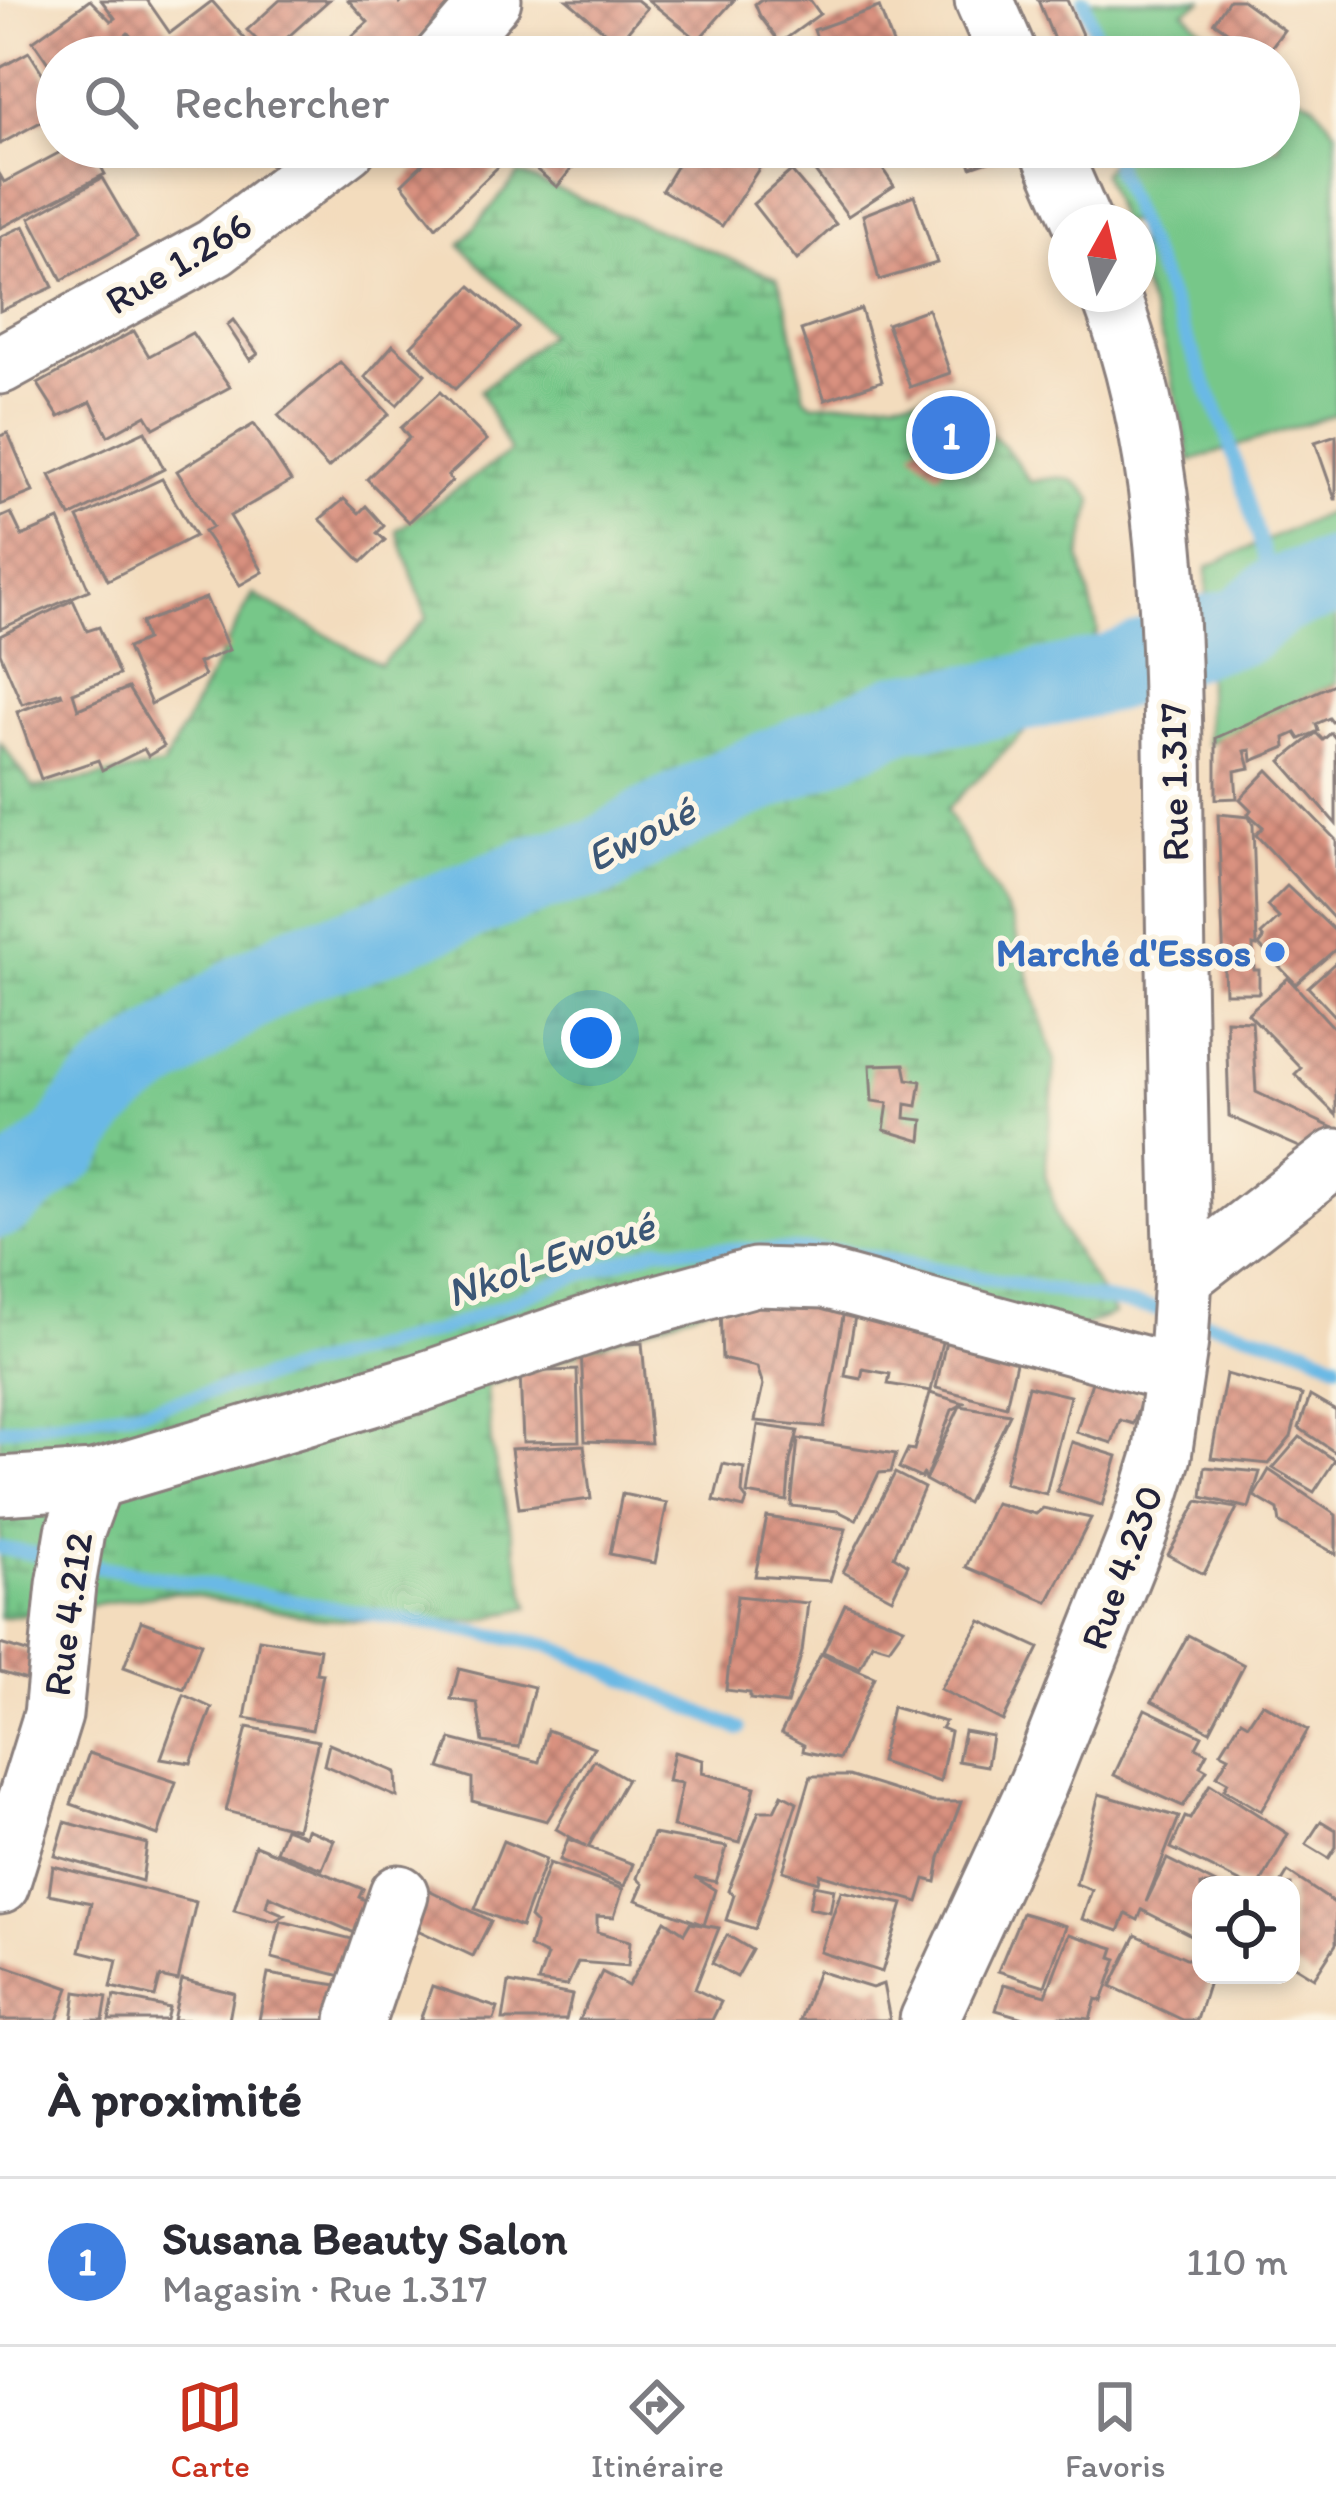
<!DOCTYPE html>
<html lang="fr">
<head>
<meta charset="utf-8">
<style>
	body { margin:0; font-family:Itim,sans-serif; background:#f2f2f3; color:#2b2b33 }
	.controls { position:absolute; right:36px; bottom:36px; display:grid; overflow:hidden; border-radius:24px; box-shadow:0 6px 18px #0003 }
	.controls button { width:108px; height:108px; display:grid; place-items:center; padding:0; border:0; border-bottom:3px solid #e1e1e2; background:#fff; color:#2b2b33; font:60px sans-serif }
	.compass { position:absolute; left:1048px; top:204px; width:108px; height:108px; border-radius:50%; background:#fff; box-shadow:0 6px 18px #0003; rotate:8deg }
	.you { position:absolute; left:591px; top:1038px; width:42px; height:42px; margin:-30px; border:9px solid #fff; border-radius:50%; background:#1a73e8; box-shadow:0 0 0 18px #1a73e833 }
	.badge { display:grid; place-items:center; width:78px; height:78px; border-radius:50%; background:#c8321e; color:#fff; font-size:39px; font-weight:700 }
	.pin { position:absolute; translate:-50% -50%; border:6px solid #fff; box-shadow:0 3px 12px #0006 }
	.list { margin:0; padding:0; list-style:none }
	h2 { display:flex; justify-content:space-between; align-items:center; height:156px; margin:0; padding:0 48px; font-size:51px }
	h2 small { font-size:39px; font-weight:400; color:#7c7c81 }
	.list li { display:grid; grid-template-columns:78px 1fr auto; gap:36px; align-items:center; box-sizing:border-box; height:168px; padding:0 48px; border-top:3px solid #e1e1e2 }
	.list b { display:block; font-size:45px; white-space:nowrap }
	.list p { margin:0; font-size:39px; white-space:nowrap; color:#7c7c81 }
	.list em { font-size:39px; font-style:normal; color:#7c7c81 }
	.icon { flex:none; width:66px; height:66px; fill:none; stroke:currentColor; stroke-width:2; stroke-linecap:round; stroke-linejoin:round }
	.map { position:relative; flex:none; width:1336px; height:2020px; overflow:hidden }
	.search { position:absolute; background:#fff; box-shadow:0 6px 18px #0003; left:36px; right:36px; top:36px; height:132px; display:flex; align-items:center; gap:30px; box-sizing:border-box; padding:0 42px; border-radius:66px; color:#7c7c81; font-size:45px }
	.sheet { height:324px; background:#fff }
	nav { display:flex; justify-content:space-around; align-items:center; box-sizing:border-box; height:168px; border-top:3px solid #e1e1e2; background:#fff; font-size:33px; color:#7c7c81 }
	nav a { display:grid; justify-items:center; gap:6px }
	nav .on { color:#c8321e }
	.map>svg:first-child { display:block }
</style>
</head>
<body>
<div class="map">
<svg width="1336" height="2020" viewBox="0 0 1336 2020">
	<defs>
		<pattern id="wetland-marsh" width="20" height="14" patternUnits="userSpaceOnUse" patternTransform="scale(3)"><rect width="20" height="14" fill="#77c789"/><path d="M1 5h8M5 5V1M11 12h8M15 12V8" fill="none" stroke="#61a171"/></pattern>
		<pattern id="building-cross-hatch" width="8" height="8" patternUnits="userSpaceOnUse" patternTransform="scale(3)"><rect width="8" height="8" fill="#d9917f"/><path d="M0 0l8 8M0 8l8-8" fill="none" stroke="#b07669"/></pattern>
	</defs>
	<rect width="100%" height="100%" fill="#fcf5e5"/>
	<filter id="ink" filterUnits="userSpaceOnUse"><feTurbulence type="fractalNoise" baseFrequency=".00833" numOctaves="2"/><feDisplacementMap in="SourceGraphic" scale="24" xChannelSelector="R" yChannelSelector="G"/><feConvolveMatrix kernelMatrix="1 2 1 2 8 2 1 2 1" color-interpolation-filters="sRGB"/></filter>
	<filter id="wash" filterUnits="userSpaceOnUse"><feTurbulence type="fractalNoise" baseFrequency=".004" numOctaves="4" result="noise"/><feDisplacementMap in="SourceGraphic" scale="48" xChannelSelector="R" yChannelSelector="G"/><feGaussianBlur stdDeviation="2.7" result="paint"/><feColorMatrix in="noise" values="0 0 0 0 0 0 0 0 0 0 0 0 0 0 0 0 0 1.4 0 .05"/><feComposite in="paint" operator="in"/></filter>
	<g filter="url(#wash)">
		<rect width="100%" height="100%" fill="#f3dcbd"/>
		<!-- green -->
		<g fill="#77c789" stroke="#4c7462" stroke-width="3">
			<polygon points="1087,0 1204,0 1184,11 1231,57 1111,57"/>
			<polygon points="1279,86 1314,103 1336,131 1336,414 1191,461 1164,346 1138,273 1138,222 1120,222 1102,172 1124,147 1279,147"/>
			<polygon points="1336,509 1336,683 1207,744 1207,567"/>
		</g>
		<!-- wetland -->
		<path fill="url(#wetland-marsh)" stroke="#4c7462" stroke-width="3" d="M519 174 777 278 787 306 805 398 813 404 927 396C950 419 962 415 985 430 1005 443 1017 462 1030 482 1062 476 1072 472 1093 500L1080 557 1098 631 1075 682 946 810 1012 920 1055 1062 1045 1174 1060 1227 1114 1314 1067 1333 805 1271 487 1386 491 1445 529 1607 478 1621 322 1619 176 1592 0 1618V742L34 788 163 766 253 594 380 665 427 618 397 530 510 452 480 391 549 334 460 245Z"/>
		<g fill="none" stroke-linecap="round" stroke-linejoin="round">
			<!-- stream -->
			<g stroke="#6bb9e5" stroke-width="14">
				<polyline points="1084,0 1103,57"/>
				<polyline points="1115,147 1116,169 1137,222"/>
				<polyline points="1138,224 1226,432 1277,596"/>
				<polyline points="1193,1318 1307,1348 1336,1363"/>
				<polyline points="0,1429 150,1408 444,1329 557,1283 658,1248 840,1251 1165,1311"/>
				<polyline points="0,1548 58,1558"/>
				<polyline points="85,1564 549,1645 739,1729"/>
			</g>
			<!-- river -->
			<polyline stroke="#6bb9e5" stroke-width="78" points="0,1199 68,1143 93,1105 122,1077 240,996 300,962 349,948 542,872 599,858 646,828 731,786 901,712 981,702 1109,674 1204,635 1242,626 1277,596 1336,576"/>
		</g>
		<g id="blocks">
			<!-- building -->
			<g fill="url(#building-cross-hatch)">
				<polygon points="90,0 111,21 115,18 101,0 147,0 170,33 212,1 261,57 141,57 146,54 128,33 121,39 135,57 57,57 57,76 33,41"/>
				<polygon points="280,0 329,0 270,53 247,30"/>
				<polygon points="348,0 397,0 400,4 404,0 456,0 402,57 372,57 352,36 368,22"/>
				<polygon points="567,0 637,0 647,8 618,43"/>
				<polygon points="648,0 734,0 698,40"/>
				<polygon points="760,0 810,0 820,14 780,43 760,16 755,4"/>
				<polygon points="1038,0 1067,0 1089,51 1061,57"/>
				<polygon points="1229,0 1242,0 1284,30 1264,57 1214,22"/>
				<polygon points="879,7 898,57 824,57 814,30"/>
				<polygon points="29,52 57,96 57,113 0,144 0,68"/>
				<polygon points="70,147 90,147 105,174 0,228 0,175 4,182"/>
				<polygon points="440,147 488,147 503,162 436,227 402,184"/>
				<polygon points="510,147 589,147 557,187"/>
				<polygon points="688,147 751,147 767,156 722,226 662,190"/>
				<polygon points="830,147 868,147 894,186 848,216 808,162"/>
				<polygon points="964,147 1000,147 1003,156 971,167"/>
				<polygon points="791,171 836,224 797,260 753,204"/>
				<polygon points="102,178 137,238 62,280 30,218"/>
				<polygon points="914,195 937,263 879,280 863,215"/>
				<polygon points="24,226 53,287 0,311 0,237"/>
				<polygon points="471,286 518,327 455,389 411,346"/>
				<polygon points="861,309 882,381 825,400 801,330"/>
				<polygon points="928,309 950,373 910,387 887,324"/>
				<polygon points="233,320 258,354 250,360 227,325"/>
				<polygon points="134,331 149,356 192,333 230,387 154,428 146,415 108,436 91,402 59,417 38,384"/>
				<polygon points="393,345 425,374 397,405 365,377"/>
				<polygon points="340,362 389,414 328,468 278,415"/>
				<polygon points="440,392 487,440 448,476 452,481 409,522 367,479 409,438 401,428"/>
				<polygon points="940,422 965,445 938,474 912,451"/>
				<polygon points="254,424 291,481 230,516 263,572 240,585 204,532 212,527 177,471"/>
				<polygon points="145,431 164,469 70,517 50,475"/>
				<polygon points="8,433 33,492 0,505 0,436"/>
				<polygon points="1336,435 1336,499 1335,499 1315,442"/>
				<polygon points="162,479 195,536 108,580 78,518"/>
				<polygon points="344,499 359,513 366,506 384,526 377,533 385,540 362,562 320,519"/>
				<polygon points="11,513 22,536 59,520 89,590 0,629 0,518"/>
				<polygon points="206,598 229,650 198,663 204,676 151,704 127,648 146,640 141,623"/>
				<polygon points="73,600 87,631 99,627 119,675 73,693 78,709 128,688 164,746 148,756 144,749 102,770 98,760 41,779 17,712 62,695 61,692 22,704 0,653 0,636"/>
				<polygon points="1336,683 1336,721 1332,722 1329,718 1316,724 1318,731 1300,739 1296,733 1285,738 1286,747 1252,761 1251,750 1245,751 1250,768 1235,771 1237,798 1216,799 1216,738"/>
				<polygon points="1316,733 1323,740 1331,733 1336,739 1336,824 1281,761"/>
				<polygon points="1268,770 1336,840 1336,921 1256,835 1263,827 1248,814 1251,810 1240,799"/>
				<polygon points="1218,814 1249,817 1253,825 1257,946 1253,945 1254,970 1259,970 1259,993 1225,993"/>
				<polygon points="1287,886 1336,932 1336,949 1296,984 1259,945 1264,939 1261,935 1279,918 1267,906"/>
				<polygon points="1336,962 1336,1017 1308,987"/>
				<polygon points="1288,978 1336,1030 1336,1115 1295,1074 1301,1068 1248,1013"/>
				<polygon points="1226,1020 1252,1021 1256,1092 1333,1128 1313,1153 1229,1116"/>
				<polygon points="904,1064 907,1079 921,1081 917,1106 906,1104 905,1118 923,1120 921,1141 884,1130 888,1103 872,1101 870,1065"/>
				<polygon points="848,1287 824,1427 755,1421 763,1385 757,1367 722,1359 720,1308"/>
				<polygon points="855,1316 944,1333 931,1391 888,1384 890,1374 863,1369 861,1379 845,1376"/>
				<polygon points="951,1317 1020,1345 1006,1406 936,1388"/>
				<polygon points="642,1343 651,1443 585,1441 581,1347"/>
				<polygon points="577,1370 579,1441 523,1442 520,1372"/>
				<polygon points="1226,1374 1302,1395 1291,1437 1269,1464 1211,1458"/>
				<polygon points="1093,1379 1143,1396 1133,1424 1120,1420 1112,1443 1076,1432"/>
				<polygon points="1028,1386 1070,1396 1046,1494 1004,1483"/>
				<polygon points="930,1393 964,1403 952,1410 925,1480 960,1406 1010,1414 967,1503 925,1480 923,1475 921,1478 899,1468 908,1449 914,1450"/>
				<polygon points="1310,1396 1336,1411 1336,1453 1299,1428"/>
				<polygon points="758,1425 798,1431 790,1461 787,1501 747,1494"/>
				<polygon points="1300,1437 1335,1460 1314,1492 1273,1468"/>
				<polygon points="798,1439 896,1454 891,1472 879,1473 856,1520 838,1511 791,1506"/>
				<polygon points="1072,1442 1117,1456 1102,1505 1057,1491"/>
				<polygon points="584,1445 591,1499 519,1508 511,1449"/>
				<polygon points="723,1464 744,1468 742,1493 747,1500 744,1508 714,1501"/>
				<polygon points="1205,1467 1260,1472 1249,1508 1202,1497"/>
				<polygon points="1269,1470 1336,1515 1336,1554 1280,1523 1278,1510 1254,1496"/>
				<polygon points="895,1473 924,1488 894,1556 908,1565 892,1598 843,1572"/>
				<polygon points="622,1494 667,1503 655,1563 610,1554"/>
				<polygon points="1198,1501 1237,1508 1204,1574 1168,1555"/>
				<polygon points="995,1503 1036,1514 1043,1508 1091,1518 1048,1602 966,1567"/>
				<polygon points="767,1517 846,1529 830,1581 755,1576"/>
				<polygon points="737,1596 808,1603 802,1652 787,1704 750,1699 750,1693 726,1690"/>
				<polygon points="845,1604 904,1627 889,1648 872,1643 860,1668 823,1652"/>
				<polygon points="141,1621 201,1643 184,1689 124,1667"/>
				<polygon points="981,1621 1039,1648 1003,1721 940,1689"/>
				<polygon points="1188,1635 1244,1665 1210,1731 1152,1701"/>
				<polygon points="259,1639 320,1649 316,1673 323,1674 312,1730 245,1718"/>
				<polygon points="0,1644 47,1658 40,1684 0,1672"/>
				<polygon points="821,1654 874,1677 839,1759 803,1751 804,1745 781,1733"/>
				<polygon points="459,1669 534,1687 519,1747 483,1742 477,1703 451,1699"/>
				<polygon points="184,1695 212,1708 191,1763 161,1758"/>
				<polygon points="1262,1703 1308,1730 1261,1811 1224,1789 1228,1782 1217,1776 1229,1756 1221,1752 1241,1720 1248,1724"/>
				<polygon points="892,1707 945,1722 941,1728 950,1732 940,1782 880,1762"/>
				<polygon points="1145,1709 1202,1736 1196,1747 1207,1753 1200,1766 1207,1770 1183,1806 1114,1775"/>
				<polygon points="247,1727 318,1741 297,1829 226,1811"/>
				<polygon points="547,1730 594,1747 547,1821 472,1801 472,1778 440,1768 451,1739 539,1762"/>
				<polygon points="964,1731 992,1736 987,1766 958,1761"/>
				<polygon points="329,1744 396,1772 397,1797 324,1765"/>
				<polygon points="674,1752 703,1760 702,1773 755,1787 740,1843 673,1827 682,1783 668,1781"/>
				<polygon points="89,1753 176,1782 158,1835 71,1804"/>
				<polygon points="594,1760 627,1779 588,1847 633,1864 624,1886 560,1860 568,1839 586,1846 556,1829"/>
				<polygon points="811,1776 849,1776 932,1802 961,1802 940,1858 936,1882 925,1879 918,1902 820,1874 818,1882 783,1871"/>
				<polygon points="1210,1784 1288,1834 1260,1885 1246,1885 1171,1848 1185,1817 1190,1819"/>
				<polygon points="782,1794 797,1802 755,1929 726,1920 734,1895 728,1891 759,1811 774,1811"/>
				<polygon points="1099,1794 1179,1817 1146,1902 1167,1859 1218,1885 1201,1885 1201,1940 1142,1910 1138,1920 1126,1914 1119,1931 1082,1919 1092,1890 1076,1884"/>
				<polygon points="1321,1821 1336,1830 1336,1847 1329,1858 1306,1844"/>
				<polygon points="65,1822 147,1844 142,1881 55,1856"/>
				<polygon points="285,1828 305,1836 307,1829 334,1840 322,1869 276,1851"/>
				<polygon points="653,1834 727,1847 716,1882 695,1877 715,1890 704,1925 636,1900 643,1884 637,1878"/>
				<polygon points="503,1841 546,1859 521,1927 475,1909"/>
				<polygon points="255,1845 363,1889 359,1897 371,1903 357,1934 269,1896 266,1907 285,1915 274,1921 234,1910"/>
				<polygon points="549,1863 623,1889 614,1917 597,1916 597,1932 630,1941 628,1966 578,1962 567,1986 538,1982 547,1956 529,1947 536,1924 530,1918"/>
				<polygon points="53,1866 196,1902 178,1981 160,1977 155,1997 111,1987 117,1960 80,1951 91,1903 49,1894"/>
				<polygon points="1288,1872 1336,1904 1336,1944 1314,1978 1291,1964 1291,1885 1280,1885"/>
				<polygon points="814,1885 834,1889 830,1912 809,1908"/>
				<polygon points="427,1889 491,1921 473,1956 409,1926"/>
				<polygon points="841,1891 903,1904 882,1972 820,1952"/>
				<polygon points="1022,1913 1066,1926 1045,1986 998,1971"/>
				<polygon points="665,1920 684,1933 690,1923 719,1928 695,1989 721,2002 712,2020 579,2020 602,1972 628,1986"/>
				<polygon points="281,1921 352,1939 345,1977 272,1958"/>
				<polygon points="1069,1934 1114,1948 1111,1957 1117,1959 1102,2001 1096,1999 1090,2019 1060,2016 1059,2020 1030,2020 996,2010 1004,1984 1046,1995"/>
				<polygon points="727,1935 752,1950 737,1977 712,1963"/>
				<polygon points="1136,1935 1201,1965 1201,1975 1211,1975 1197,2020 1183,2020 1111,1986"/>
				<polygon points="0,1964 69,1988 57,2020 0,2020"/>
				<polygon points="818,1971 872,1988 883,1984 890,2020 800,2020"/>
				<polygon points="268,1974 343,1986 337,2020 259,2020"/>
				<polygon points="182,1980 234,1993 229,2020 173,2020"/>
				<polygon points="509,1983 572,1995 566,2020 503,2020"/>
				<polygon points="432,1986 498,2008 494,2020 420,2020"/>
				<polygon points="76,1992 107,1997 103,2020 72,2020"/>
				<polygon points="114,1996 169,2008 166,2020 109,2020"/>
			</g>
		</g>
	</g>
	<g filter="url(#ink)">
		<use href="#blocks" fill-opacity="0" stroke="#8a7f7c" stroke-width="3"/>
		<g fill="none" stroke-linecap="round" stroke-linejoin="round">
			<defs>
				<g id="minor">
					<polyline points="984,0 1009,57"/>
					<polyline points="443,57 492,0"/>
					<polyline points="1049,147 1082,222"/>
					<polyline points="0,365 215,247 347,147"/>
					<polyline points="1183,1277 1336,1158"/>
					<polyline points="0,1486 94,1480 419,1383 611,1317 755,1277 825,1279 1172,1373"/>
					<polyline points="0,1885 53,1715 66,1585 75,1532 94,1480"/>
					<polyline points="356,2020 399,1894"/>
					<path d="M929 2020 1038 1784 1139 1531 1162 1456 1179 1341 1183 1277C1178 1127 1176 978 1174 828 1172 654 1173 458 1110 294"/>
				</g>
			</defs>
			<!-- minor casing -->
			<use href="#minor" stroke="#8a7f7c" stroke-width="63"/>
			<!-- minor -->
			<use href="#minor" stroke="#fff" stroke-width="57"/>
		</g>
	</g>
	<!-- markers -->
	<circle fill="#3f7fe0" stroke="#fcf5e5" stroke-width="4.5" cx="1275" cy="952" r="12"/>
	<g text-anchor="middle" stroke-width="10" stroke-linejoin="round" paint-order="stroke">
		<!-- street labels -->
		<g font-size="39" fill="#22223b" stroke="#fcf5e5">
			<text transform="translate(178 262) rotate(-31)" y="14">Rue 1.266</text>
			<text transform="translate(1173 782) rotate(-91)" y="14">Rue 1.317</text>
			<text transform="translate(1121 1567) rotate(-70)" y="14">Rue 4.230</text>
			<text transform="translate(67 1614) rotate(-82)" y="14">Rue 4.212</text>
		</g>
		<!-- shop labels -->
		<g font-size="39" font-weight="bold" fill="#366cbe" stroke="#fcf5e5" text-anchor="end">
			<text x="1251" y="966">Marché d'Essos</text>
		</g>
		<!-- water labels -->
		<g font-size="42" font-style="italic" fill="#3c5776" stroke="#fcf5e5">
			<text transform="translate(640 833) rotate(-27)" y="15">Ewoué</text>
			<text transform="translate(550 1258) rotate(-19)" y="15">Nkol-Ewoué</text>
		</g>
	</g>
</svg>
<div class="controls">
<button><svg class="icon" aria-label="locate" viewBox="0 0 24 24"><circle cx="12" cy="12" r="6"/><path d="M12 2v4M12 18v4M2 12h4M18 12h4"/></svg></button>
</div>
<svg class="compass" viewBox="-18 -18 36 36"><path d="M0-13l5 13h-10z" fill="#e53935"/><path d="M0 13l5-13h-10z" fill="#7c7c81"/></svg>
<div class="you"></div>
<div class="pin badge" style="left:951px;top:435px;background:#3f7fe0">1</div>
<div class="search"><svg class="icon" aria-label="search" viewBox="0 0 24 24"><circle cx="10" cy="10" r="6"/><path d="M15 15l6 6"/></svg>Rechercher</div>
</div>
<section class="sheet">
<h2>À proximité<small></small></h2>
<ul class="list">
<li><span class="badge" style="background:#3f7fe0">1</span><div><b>Susana Beauty Salon</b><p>Magasin · Rue 1.317</p></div><em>110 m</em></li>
</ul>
</section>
<nav>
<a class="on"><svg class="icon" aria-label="map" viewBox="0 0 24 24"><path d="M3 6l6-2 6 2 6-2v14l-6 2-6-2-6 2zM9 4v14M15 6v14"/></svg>Carte</a>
<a><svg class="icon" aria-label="directions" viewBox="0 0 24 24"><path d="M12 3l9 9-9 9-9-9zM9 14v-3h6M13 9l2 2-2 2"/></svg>Itinéraire</a>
<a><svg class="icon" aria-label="saved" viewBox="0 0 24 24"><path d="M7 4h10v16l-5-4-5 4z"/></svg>Favoris</a>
</nav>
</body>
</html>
